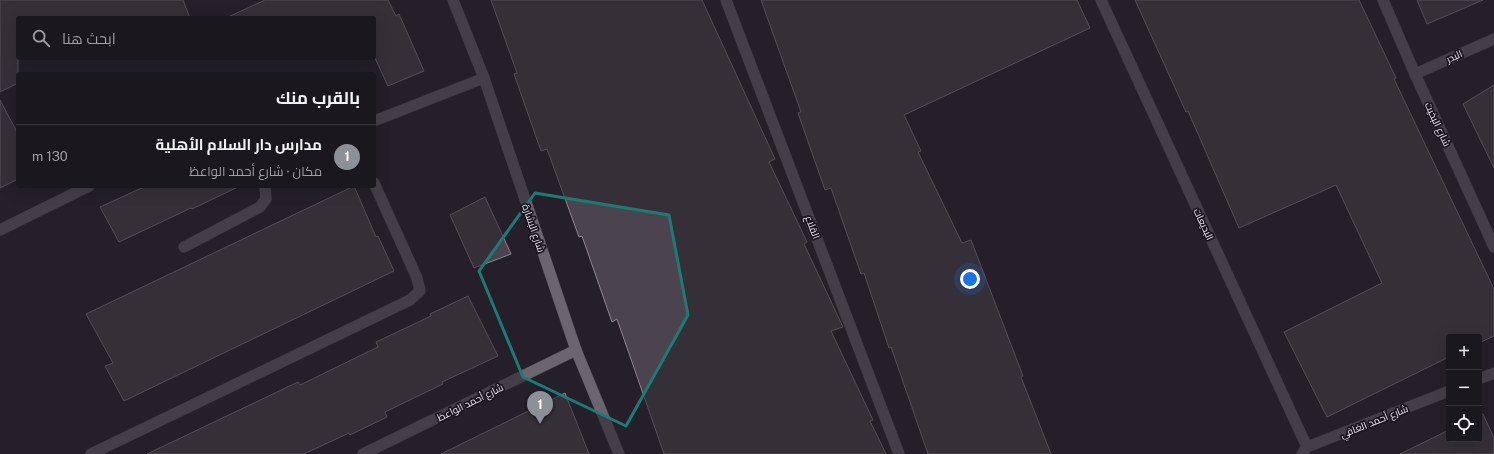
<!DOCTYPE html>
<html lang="ar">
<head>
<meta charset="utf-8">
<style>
	body { margin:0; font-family:"Public Sans",Cairo,sans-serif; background:#242027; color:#f1f3f6; direction:rtl }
	.controls { position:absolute; right:12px; bottom:12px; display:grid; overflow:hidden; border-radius:4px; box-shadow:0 4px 16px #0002 }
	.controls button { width:36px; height:36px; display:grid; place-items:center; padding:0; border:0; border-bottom:1px solid #39363c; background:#1b171e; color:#f1f3f6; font:20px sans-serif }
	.you { position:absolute; left:970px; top:279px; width:14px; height:14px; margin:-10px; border:3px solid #fff; border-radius:50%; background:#1a73e8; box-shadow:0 0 0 6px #1a73e833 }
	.badge { display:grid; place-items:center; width:26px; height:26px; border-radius:50%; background:#8c9099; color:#fff; font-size:13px; font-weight:700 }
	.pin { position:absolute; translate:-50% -33px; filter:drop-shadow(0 1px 2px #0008) }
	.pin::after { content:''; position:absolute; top:21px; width:14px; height:12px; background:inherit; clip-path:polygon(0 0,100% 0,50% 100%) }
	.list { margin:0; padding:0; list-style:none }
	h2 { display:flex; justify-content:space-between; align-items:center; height:52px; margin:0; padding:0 16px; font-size:17px }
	h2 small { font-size:13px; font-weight:400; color:#a09fa4 }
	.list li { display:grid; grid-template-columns:26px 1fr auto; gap:12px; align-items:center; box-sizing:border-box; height:64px; padding:0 16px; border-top:1px solid #39363c }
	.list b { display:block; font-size:15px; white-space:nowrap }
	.list p { margin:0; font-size:13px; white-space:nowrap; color:#a09fa4 }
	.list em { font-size:13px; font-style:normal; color:#a09fa4 }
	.icon { flex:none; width:22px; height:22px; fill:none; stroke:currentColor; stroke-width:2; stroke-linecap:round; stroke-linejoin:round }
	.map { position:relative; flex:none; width:1494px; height:454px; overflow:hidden; direction:ltr }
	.search { position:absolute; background:#1b171e; box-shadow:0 4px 16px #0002; left:16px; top:16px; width:360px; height:44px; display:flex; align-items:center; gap:10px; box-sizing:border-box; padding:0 14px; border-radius:4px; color:#a09fa4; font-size:15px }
	.panel { position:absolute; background:#1b171e; box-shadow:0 4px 16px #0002; left:16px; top:72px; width:360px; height:116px; border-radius:4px; direction:rtl }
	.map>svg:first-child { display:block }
</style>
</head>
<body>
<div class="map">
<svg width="1494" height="454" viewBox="0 0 1494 454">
	<rect width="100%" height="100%" fill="#241f28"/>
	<!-- building -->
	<g fill="#4b434d" stroke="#8f8791">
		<polygon points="0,0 183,0 190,18 18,18 18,83 0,92"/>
		<polygon points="265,0 388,0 396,16 399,14 424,71 388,86 374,56 374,18 226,18"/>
		<polygon points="491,0 702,0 775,159 769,162 807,242 804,244 843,327 831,331 873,420 870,421 886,454 664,454 617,319 612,322 582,236 579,237 547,149 541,151 514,74 517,73"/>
		<polygon points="761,0 1077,0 1090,28 904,115 921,151 918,152 962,243 971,240 1023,376 1021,377 1051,454 928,454 891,347 889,348 864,273 861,274 831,188 825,190 798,113 801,112"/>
		<polygon points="1135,0 1359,0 1396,78 1394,79 1494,289 1494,336 1479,343 1479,337 1449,337 1449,357 1327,417 1284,332 1382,283 1336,185 1239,228 1188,111 1186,112"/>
		<polygon points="1417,0 1483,0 1427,24"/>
		<polygon points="1494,85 1494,168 1463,104"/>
		<polygon points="0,100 18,134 18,179 0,188"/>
		<polygon points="146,186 240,186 192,209 191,208 119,242 100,207"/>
		<polygon points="354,186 376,237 378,236 394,271 124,401 105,366 113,363 86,314"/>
		<polygon points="485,197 511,254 474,268 450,215"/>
		<polygon points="468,296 498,356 442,382 443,384 385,412 387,417 350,435 349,433 304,454 147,454 298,382 300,385 378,347 376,342 431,316 430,314"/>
		<polygon points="565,393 589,454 441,454"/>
		<polygon points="1483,414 1494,438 1494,454 1400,454 1449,430 1449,439 1479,439 1479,415"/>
	</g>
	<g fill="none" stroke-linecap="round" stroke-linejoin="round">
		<defs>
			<g id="minor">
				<polyline points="453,0 484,78 576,350 619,454"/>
				<polyline points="726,0 899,454"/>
				<polyline points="1101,0 1307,447"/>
				<polyline points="1383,0 1415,74 1494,247"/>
				<polyline points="1415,74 1494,39"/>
				<polyline points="374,121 484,78"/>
				<polyline points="0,230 89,186"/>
				<polyline points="184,247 260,207 266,199 265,186"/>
				<polyline points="1479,379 1494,373"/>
				<polyline points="91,454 410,300 420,291 417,278 374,183"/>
				<polyline points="363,454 576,350"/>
				<polyline points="1302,454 1307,447 1449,391"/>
			</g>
		</defs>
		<!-- minor casing -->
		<use href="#minor" stroke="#3e3a41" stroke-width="12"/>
		<!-- minor -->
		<use href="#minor" stroke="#6b6570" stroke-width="11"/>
	</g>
	<!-- marked area -->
	<path d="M0 0H1494V454H0ZM535 193 669 215 688 315 626 426 523 377 479 271Z" fill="#241f28" fill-opacity=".55" fill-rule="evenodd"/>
	<path fill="none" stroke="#1a7c74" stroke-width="3" stroke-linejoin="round" d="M535 193 669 215 688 315 626 426 523 377 479 271Z"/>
	<g text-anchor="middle" stroke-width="3.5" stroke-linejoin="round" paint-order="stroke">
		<!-- street labels -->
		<g font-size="10" fill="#ebe7ee" stroke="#1a151e">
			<text transform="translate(1454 56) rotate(-24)" y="4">البدر</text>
			<text transform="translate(1438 124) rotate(65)" y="4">شارع البخيت</text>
			<text transform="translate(1204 224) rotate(65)" y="4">البديعات</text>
			<text transform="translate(813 227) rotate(69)" y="4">القلاع</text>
			<text transform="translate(534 228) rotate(71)" y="4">شارع البشارة</text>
			<text transform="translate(470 402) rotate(-26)" y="4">شارع أحمد الواعظ</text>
			<text transform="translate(1374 421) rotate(-22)" y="4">شارع أحمد الغافي</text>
		</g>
	</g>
</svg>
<div class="controls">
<button>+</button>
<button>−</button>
<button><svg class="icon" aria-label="locate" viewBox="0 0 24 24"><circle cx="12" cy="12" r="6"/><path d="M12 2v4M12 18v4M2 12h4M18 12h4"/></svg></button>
</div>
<div class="you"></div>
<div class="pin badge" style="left:540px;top:424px">1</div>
<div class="search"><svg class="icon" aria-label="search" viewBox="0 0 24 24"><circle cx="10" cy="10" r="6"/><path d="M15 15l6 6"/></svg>ابحث هنا</div>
<section class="panel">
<h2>بالقرب منك<small></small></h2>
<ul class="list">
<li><span class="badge">1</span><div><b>مدارس دار السلام الأهلية</b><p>مكان · شارع أحمد الواعظ</p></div><em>130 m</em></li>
</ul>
</section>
</div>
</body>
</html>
